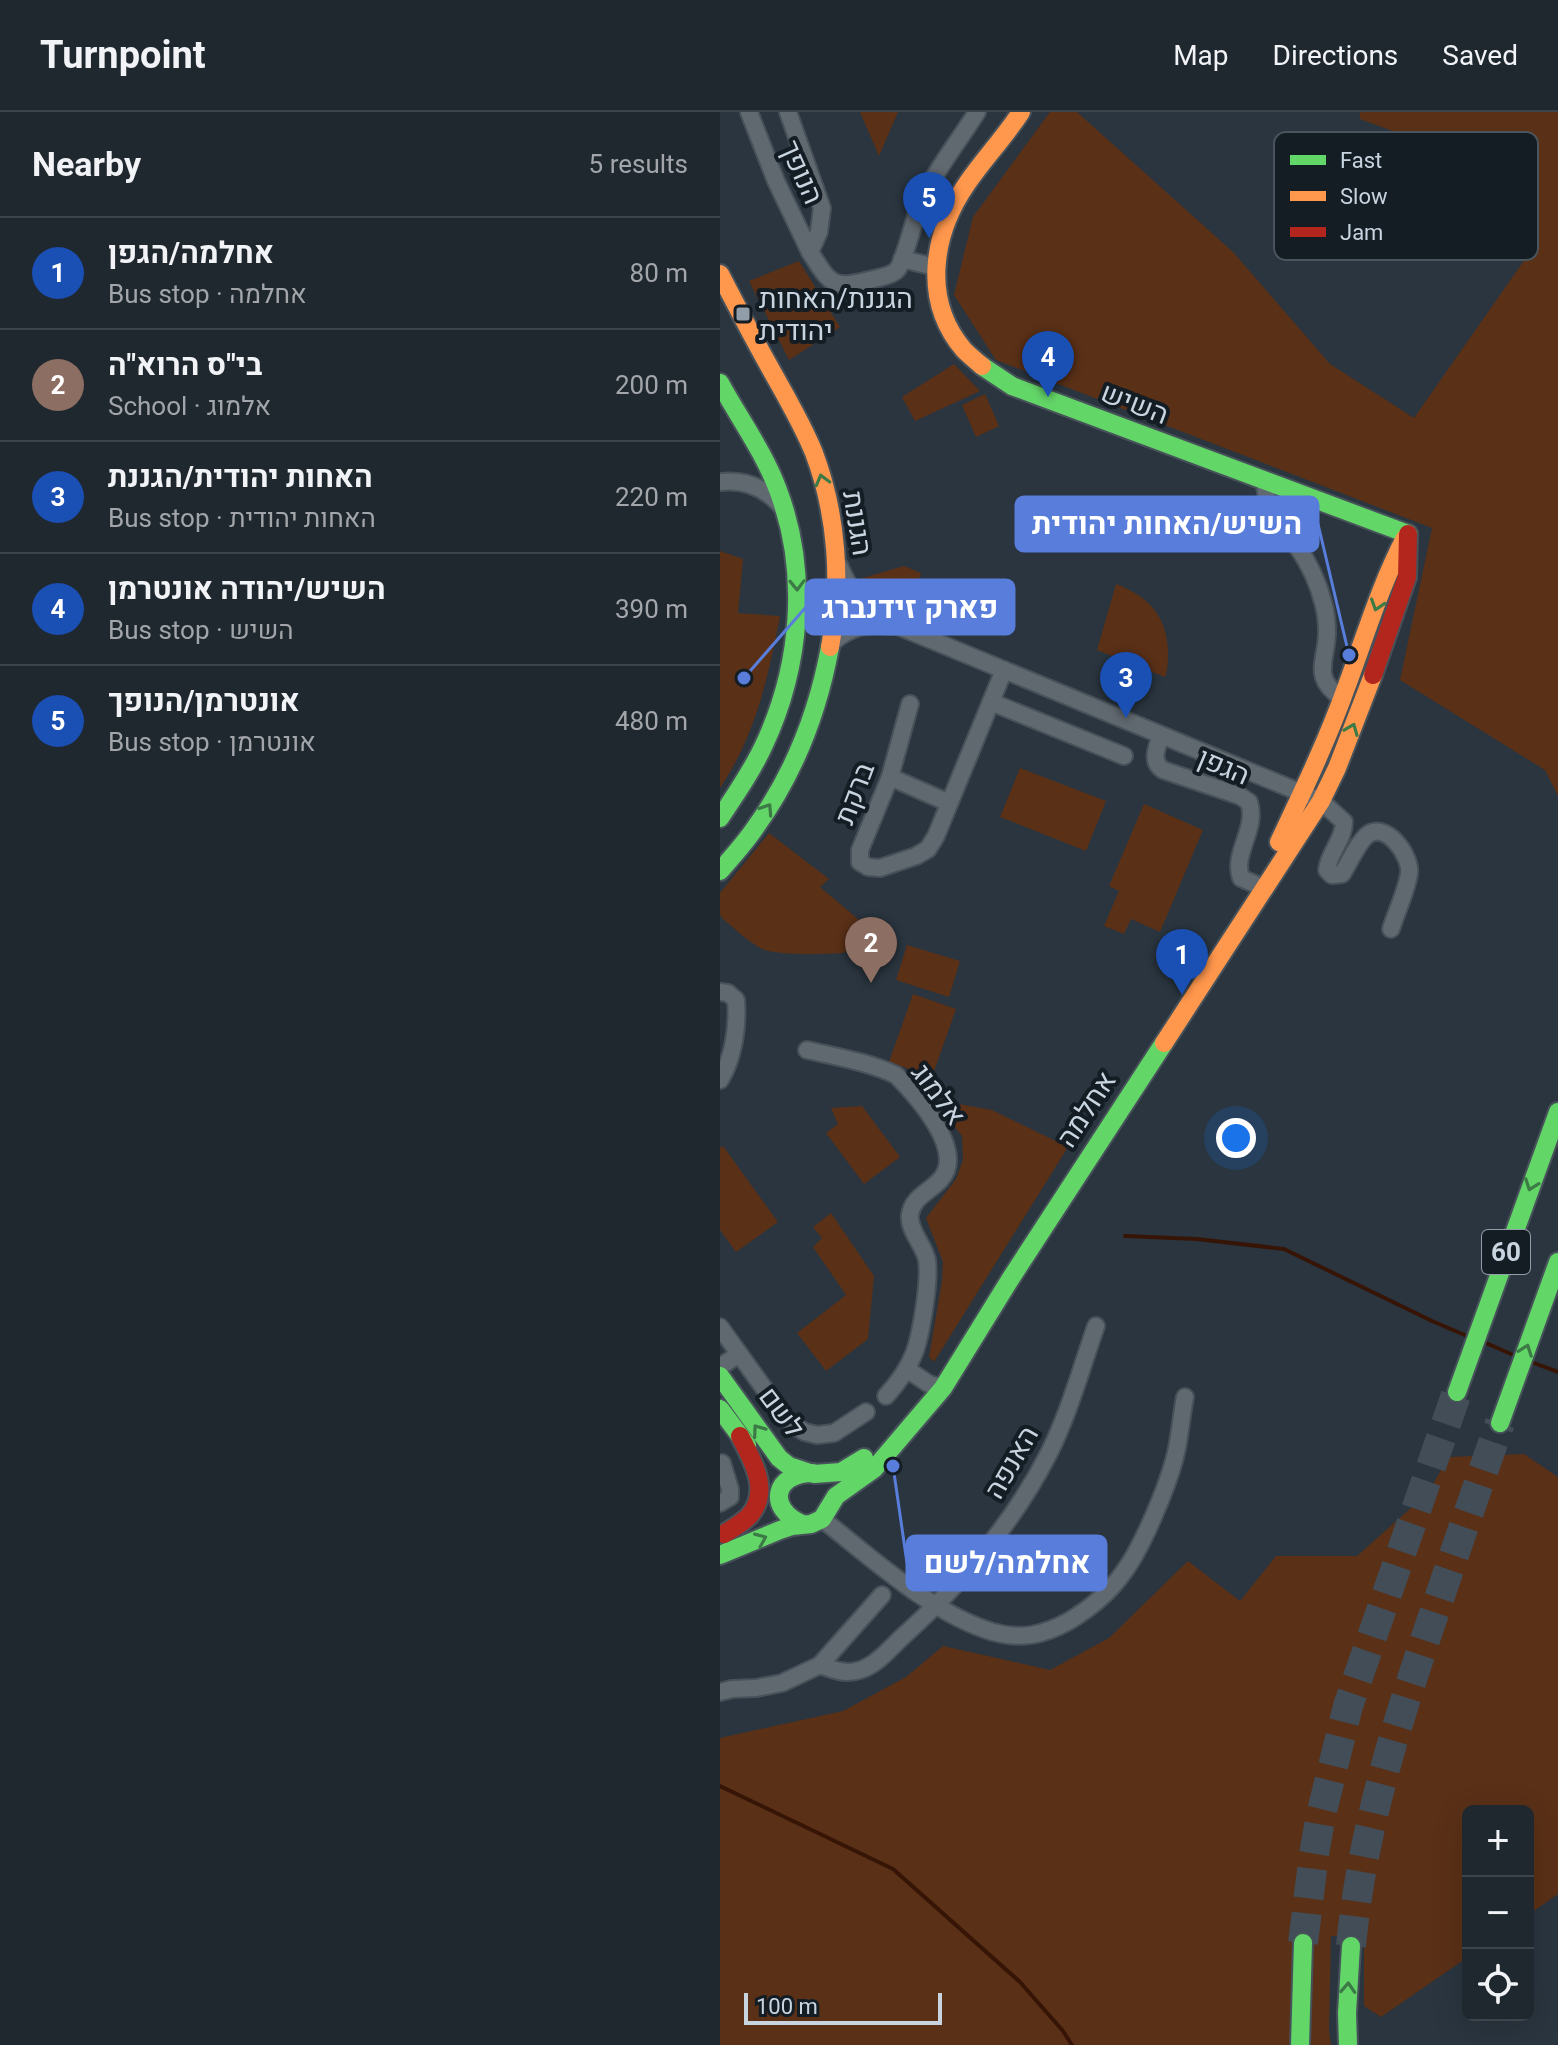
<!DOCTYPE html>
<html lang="en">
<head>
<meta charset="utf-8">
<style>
	body { margin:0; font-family:Roboto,Heebo,sans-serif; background:#283037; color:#f1f3f6 }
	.controls { position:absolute; right:24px; bottom:24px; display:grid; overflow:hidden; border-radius:12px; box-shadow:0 8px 32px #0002 }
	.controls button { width:72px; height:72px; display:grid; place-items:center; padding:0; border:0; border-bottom:2px solid #3d444b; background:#20282f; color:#f1f3f6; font:40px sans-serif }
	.scale { position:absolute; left:24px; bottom:20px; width:198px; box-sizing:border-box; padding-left:8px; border:4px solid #c8d5e0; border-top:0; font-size:22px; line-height:28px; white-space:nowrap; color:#c8d5e0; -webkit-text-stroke:6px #141d24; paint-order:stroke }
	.you { position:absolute; left:516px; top:1026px; width:28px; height:28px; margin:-20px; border:6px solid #fff; border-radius:50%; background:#1a73e8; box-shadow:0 0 0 12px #1a73e833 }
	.badge { display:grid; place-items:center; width:52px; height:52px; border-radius:50%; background:#919da8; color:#fff; font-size:26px; font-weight:700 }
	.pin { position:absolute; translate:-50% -66px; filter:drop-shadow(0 2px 4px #0008) }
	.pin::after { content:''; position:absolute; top:42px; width:28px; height:24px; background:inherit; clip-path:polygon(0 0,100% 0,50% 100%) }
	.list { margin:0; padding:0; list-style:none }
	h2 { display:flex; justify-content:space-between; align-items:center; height:104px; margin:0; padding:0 32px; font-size:34px }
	h2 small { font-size:26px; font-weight:400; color:#a2a6aa }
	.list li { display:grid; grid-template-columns:52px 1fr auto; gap:24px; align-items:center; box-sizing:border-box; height:112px; padding:0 32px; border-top:2px solid #3d444b }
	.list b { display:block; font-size:30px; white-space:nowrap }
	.list p { margin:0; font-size:26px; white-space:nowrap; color:#a2a6aa }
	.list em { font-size:26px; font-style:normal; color:#a2a6aa }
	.icon { flex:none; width:44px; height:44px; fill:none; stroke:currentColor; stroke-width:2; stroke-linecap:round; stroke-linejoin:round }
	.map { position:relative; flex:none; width:838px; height:1933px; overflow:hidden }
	header { display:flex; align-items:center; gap:48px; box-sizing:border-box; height:112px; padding:0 40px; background:#20282f; border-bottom:2px solid #3d444b }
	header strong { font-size:38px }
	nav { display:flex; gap:44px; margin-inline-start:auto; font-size:28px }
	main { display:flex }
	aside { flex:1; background:#20282f }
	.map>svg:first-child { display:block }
</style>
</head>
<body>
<header>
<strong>Turnpoint</strong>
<nav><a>Map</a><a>Directions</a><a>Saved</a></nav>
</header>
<main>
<aside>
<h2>Nearby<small>5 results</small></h2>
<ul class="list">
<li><span class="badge" style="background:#1a4fb4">1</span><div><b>אחלמה/הגפן</b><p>Bus stop · אחלמה</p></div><em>80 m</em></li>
<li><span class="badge" style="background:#8d6e63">2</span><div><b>בי&quot;ס הרוא&quot;ה</b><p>School · אלמוג</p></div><em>200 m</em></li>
<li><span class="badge" style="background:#1a4fb4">3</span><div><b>האחות יהודית/הגננת</b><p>Bus stop · האחות יהודית</p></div><em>220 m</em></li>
<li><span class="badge" style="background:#1a4fb4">4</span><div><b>השיש/יהודה אונטרמן</b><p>Bus stop · השיש</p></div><em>390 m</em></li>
<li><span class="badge" style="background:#1a4fb4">5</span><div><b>אונטרמן/הנופך</b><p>Bus stop · אונטרמן</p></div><em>480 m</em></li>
</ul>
</aside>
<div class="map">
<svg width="838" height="1933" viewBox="0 0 838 1933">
	<rect width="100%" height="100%" fill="#2a353f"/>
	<!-- green -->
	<g fill="#5a3017">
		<polygon points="140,0 178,0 159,44"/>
		<polygon points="330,0 357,0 513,140 610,252 694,306 815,133 760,69 716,35 640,7 640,0 838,0 838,684 825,658 680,568 712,416 276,248 234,183 253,105"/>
		<polygon points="79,149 120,215 69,248 29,169"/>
		<polygon points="234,252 260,279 195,309 182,285"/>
		<polygon points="265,282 279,314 256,325 242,293"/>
		<path d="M0 439 23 447 18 501 60 504C48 566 36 622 0 676Z"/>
		<polygon points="184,454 201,461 189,498 164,490 139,467"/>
		<path d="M396 472C428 484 447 504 448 540 448 549 448 557 445 565L377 538Z"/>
		<polygon points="300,656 386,689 366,739 280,705"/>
		<polygon points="424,692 483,718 440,820 411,807 404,822 384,814 399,779 389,774"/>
		<path d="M49 721 109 767 100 775 145 813 124 841C105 842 59 844 42 837 27 829 15 817 2 806L0 802V781Z"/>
		<polygon points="187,833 240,849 229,885 176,868"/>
		<polygon points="193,882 236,897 212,965 169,950"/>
		<polygon points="222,989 272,998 348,1035 214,1250 209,1245 222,1169 223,1150 206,1106 236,1067 243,1048 242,1024 226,1004"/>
		<polygon points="142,994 180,1045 144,1072 106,1021 118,1012 111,996"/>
		<polygon points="3,1034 58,1110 16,1140 0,1118 0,1036"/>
		<polygon points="111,1101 154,1164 148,1227 106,1259 77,1221 126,1183 93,1135 102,1126 93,1115"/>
		<polygon points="804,1342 838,1365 838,1782 808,1803 808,1699 748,1699 748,1845 661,1905 644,1894 644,1825 611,1824 609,1919 611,1933 0,1933 0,1626 123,1599 186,1565 223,1534 330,1558 389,1526 468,1449 520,1489 556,1444 637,1444 709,1380 728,1345"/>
	</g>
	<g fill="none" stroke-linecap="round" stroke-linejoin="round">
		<!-- stream -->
		<g stroke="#371506" stroke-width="4">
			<polyline points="405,1124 477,1127 564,1137 712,1209 747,1224"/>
			<polyline points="766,1231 791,1242"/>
			<polyline points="814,1251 838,1260"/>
			<polyline points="0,1674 173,1757 300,1870 343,1919 352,1933"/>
		</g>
		<!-- highway-tunnel -->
		<g stroke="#424d57" stroke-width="30" stroke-dasharray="30 15" stroke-linecap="butt">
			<polyline points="583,1831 594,1742 601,1703 628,1594 737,1280"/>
			<path d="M631 1834C641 1727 672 1626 706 1525 730 1454 755 1382 780 1311"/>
		</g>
		<defs>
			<g id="street">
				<polyline points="29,0 56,69 90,140 99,120 102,96 68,0"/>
				<path d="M90 140C112 175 113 177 154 167 161 165 171 164 177 158 184 150 195 104 201 89 216 57 239 29 257 0"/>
				<polyline points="182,147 215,155"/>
				<path d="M545 369C546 405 559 407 577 434 588 450 598 470 603 490 606 500 607 510 607 521 606 552 591 565 623 587"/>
				<path d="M0 370C25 367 46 376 62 395"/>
				<path d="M119 453C131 482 143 494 168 510L601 689 624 710C624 728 609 740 607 758L612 763 622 762C629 751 636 734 646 724 665 707 692 744 689 762 687 777 676 801 671 817"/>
				<path d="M113 530C131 514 149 511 172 514"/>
				<polyline points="271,590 404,644"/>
				<polyline points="190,592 170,665 140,738 140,750 148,755 160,756 196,744 208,737 216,724 284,558"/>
				<path d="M441 623C437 636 430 649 443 658L520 684 529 690C538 717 512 741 521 766L537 773 544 778"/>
				<polyline points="170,665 229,691"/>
				<path d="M0 880 8 881 16 888C18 914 14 945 0 968"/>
				<path d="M87 938C117 945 149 950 176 963 196 983 246 1038 221 1067 211 1079 192 1085 190 1103 188 1118 204 1133 207 1148 209 1162 207 1177 205 1191 199 1233 195 1252 166 1284"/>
				<polyline points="0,1215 61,1300 73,1313 85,1320 97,1323 114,1321 146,1300"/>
				<polyline points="0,1255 19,1242"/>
				<polyline points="188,1258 209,1272 223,1276"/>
				<polyline points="0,1391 10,1385 10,1377 2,1351"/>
				<path d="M102 1407C152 1446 212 1502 273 1520 301 1528 324 1523 349 1509 369 1497 389 1481 403 1461 422 1436 447 1376 455 1345 460 1326 461 1305 465 1285"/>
				<path d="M100 1553C111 1557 123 1562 136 1559 153 1556 168 1539 180 1527 238 1475 293 1412 329 1341 349 1301 361 1257 376 1214"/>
				<polyline points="0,1580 12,1577 36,1576 62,1571 100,1553 162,1483"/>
			</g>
			<g id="fast">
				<polyline points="262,254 292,274 688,422"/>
				<path d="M0 271C19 306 44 340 58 378 89 460 81 554 44 633 32 659 16 682 0 706"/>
				<path d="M0 759C12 745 25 731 35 716 74 662 98 600 110 535"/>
				<polyline points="0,1264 59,1346 69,1354 87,1360"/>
				<polyline points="737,1280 838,1000"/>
				<polyline points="0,1297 27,1333"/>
				<polyline points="780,1311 838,1150"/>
				<polyline points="94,1362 121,1360 144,1346"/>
				<path d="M82 1412C46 1396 54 1361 93 1361"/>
				<polyline points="0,1443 60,1418 72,1414 91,1412 102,1407 116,1384 154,1357 223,1276 291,1166 444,931"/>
				<polyline points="580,1933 583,1831"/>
				<polyline points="628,1933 627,1901 631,1834"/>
			</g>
			<g id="slow">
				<path d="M0 162C16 193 32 224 49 254 65 283 82 311 94 341 117 402 122 472 110 535"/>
				<path d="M262 254C256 249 250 244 244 238 202 189 212 123 246 73 263 48 284 26 301 0"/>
				<path d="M559 730C583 679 607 629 626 576 645 525 660 474 685 426"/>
				<polyline points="444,931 601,689 617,656 653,563"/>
			</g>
			<g id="jam">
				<polyline points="653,563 687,465 688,422"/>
				<path d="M4 1422C13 1416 23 1411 30 1403 51 1378 32 1348 20 1324"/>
			</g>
		</defs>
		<!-- street casing -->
		<use href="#street" stroke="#475159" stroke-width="20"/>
		<!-- fast casing -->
		<use href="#fast" stroke="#475159" stroke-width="22"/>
		<!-- slow casing -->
		<use href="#slow" stroke="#475159" stroke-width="22"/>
		<!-- jam casing -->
		<use href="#jam" stroke="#475159" stroke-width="22"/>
		<!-- street -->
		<use href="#street" stroke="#616970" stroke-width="16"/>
		<!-- fast -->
		<use href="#fast" stroke="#63d668" stroke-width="18"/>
		<!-- slow -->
		<use href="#slow" stroke="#ff974d" stroke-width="18"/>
		<!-- jam -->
		<use href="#jam" stroke="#b3261e" stroke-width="18"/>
	</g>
	<!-- one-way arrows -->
	<defs><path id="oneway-chevron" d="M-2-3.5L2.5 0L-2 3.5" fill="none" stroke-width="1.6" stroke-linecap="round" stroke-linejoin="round" transform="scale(2)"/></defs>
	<g stroke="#3c7a46">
		<use href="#oneway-chevron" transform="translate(102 368) rotate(-105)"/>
		<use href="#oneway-chevron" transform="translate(77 473) rotate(89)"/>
		<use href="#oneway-chevron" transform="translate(657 493) rotate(108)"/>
		<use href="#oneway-chevron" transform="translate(632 617) rotate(-68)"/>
		<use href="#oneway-chevron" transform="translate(47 697) rotate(-57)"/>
		<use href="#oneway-chevron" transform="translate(811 1073) rotate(110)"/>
		<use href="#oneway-chevron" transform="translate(806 1238) rotate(-70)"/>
		<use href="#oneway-chevron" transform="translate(38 1318) rotate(-126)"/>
		<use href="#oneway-chevron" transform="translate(41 1427) rotate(-23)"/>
		<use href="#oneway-chevron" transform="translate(628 1876) rotate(-87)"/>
	</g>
	<!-- markers -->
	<rect fill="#919da8" stroke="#141d24" stroke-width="3" x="15" y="194" width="16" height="16" rx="4"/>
	<g text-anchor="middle" stroke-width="8" stroke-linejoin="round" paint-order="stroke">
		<!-- shield labels -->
		<rect fill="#141d24" stroke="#929ea8" stroke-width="2" x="762" y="1118" width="48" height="44" rx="6"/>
		<g font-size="26" font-weight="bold" fill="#c8d5e0">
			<text x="786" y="1149">60</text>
		</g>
		<!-- street labels -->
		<g font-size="28" fill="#c8d5e0" stroke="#141d24">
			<text transform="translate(82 60) rotate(66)" y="10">הנופך</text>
			<text transform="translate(415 291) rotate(21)" y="10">השיש</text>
			<text transform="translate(138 411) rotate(81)" y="10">הגננת</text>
			<text transform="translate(504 654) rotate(23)" y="10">הגפן</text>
			<text transform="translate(134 681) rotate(-69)" y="10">ברקת</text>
			<text transform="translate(219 982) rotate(53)" y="10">אלמוג</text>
			<text transform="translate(366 997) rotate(-57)" y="10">אחלמה</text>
			<text transform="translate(62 1300) rotate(53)" y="10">לשם</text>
			<text transform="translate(291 1350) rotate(-60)" y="10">האנפה</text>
		</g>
		<!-- poi labels -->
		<g font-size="28" fill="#c8d5e0" stroke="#141d24" text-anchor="start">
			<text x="39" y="196">הגננת/האחות<tspan x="39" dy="32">יהודית</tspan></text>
		</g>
	</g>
	<!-- legend -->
	<rect x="554" y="20" width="264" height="128" rx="12" fill="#141d24" stroke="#4a545c" stroke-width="2"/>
	<rect x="570" y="43" width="36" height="10" fill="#63d668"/>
	<rect x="570" y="79" width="36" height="10" fill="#ff974d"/>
	<rect x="570" y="115" width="36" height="10" fill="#b3261e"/>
	<g font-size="22" fill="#c8d5e0">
		<text x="620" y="56">Fast</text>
		<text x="620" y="92">Slow</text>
		<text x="620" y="128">Jam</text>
	</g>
	<!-- callouts -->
	<path fill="none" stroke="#597ddb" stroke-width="3" d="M629 543L598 412M24 566L86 495M173 1354L187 1451"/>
	<g fill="#597ddb" stroke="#141d24" stroke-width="3">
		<circle cx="629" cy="543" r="8"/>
		<circle cx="24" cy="566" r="8"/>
		<circle cx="173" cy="1354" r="8"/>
	</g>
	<g fill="#597ddb" stroke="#597ddb" stroke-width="3">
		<rect x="296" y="385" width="302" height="54" rx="8"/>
		<rect x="86" y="468" width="208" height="54" rx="8"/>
		<rect x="187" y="1424" width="199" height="54" rx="8"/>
	</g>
	<g font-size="30" text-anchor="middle" font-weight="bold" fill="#fff">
		<text x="447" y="422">השיש/האחות יהודית</text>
		<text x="190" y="506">פארק זידנברג</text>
		<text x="287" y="1461">אחלמה/לשם</text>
	</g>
</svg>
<div class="controls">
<button>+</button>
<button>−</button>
<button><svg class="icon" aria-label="locate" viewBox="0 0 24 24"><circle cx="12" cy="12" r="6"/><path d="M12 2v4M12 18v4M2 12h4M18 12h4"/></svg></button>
</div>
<div class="scale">100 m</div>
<div class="you"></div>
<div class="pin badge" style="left:462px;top:883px;background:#1a4fb4">1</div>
<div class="pin badge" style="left:151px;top:871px;background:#8d6e63">2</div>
<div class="pin badge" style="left:406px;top:606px;background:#1a4fb4">3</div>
<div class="pin badge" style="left:328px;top:285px;background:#1a4fb4">4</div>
<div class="pin badge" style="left:209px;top:126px;background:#1a4fb4">5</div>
</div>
</main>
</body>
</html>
